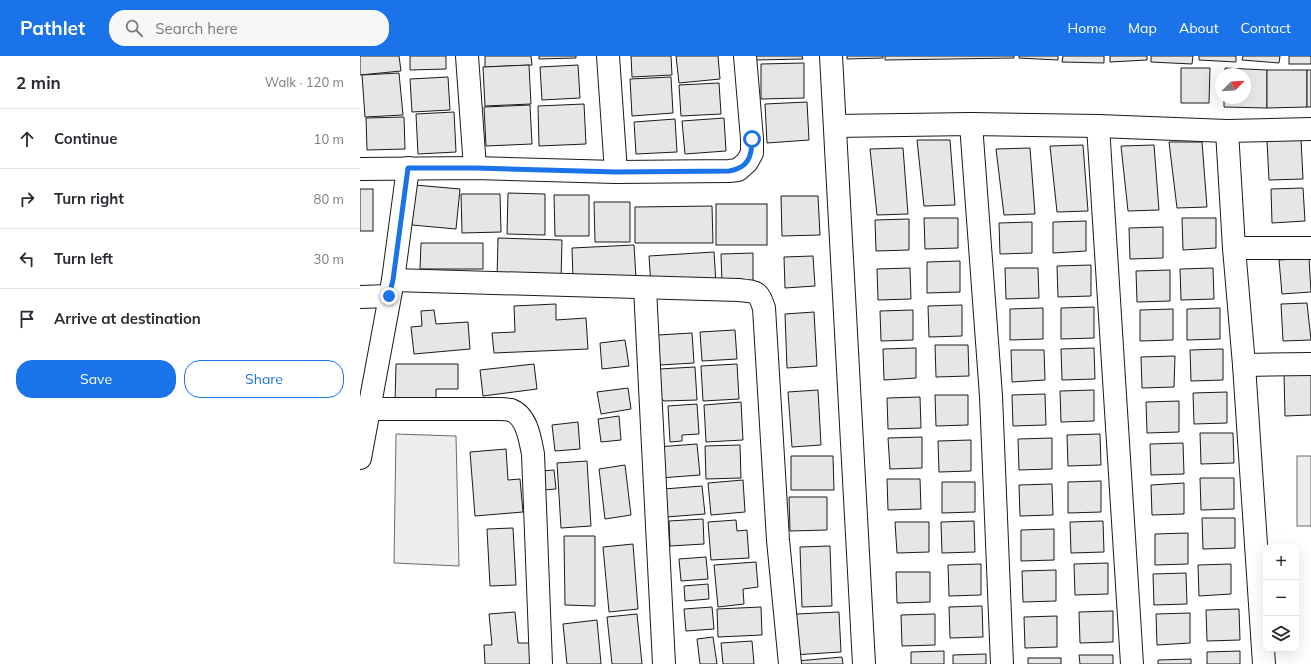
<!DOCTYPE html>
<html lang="en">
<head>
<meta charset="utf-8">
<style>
	body { margin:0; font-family:Mulish,sans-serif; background:#f7f7f7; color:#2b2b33 }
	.controls { position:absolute; right:12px; bottom:12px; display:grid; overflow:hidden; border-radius:8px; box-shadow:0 4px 16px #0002 }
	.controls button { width:36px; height:36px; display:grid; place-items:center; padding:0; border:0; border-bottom:1px solid #e1e1e2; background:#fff; color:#2b2b33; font:20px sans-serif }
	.compass { position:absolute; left:855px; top:12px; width:36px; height:36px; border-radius:50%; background:#fff; box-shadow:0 4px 16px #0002; rotate:66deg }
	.stop { position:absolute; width:12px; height:12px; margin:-9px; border:3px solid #1a73e8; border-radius:50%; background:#fff }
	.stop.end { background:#1a73e8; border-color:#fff; box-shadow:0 1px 4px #0008 }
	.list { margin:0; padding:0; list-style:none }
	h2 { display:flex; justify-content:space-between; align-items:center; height:52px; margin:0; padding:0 16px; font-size:17px }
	h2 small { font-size:13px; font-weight:400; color:#7c7c81 }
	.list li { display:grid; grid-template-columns:26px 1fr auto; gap:12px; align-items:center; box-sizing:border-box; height:60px; padding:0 16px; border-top:1px solid #e1e1e2 }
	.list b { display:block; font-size:15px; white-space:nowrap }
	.list em { font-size:13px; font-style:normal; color:#7c7c81 }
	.actions { display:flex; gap:8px; padding:12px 16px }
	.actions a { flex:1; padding:9px 0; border:1px solid #1a73e8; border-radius:16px; text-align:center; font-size:14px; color:#1a73e8 }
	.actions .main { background:#1a73e8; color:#fff }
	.icon { flex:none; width:22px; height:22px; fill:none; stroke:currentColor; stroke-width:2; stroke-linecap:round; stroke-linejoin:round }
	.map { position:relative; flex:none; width:951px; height:608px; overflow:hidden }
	header { display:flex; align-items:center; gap:24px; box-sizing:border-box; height:56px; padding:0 20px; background:#1a73e8; color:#fff }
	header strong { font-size:19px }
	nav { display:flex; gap:22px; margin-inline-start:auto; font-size:14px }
	.search { width:280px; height:36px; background:#f7f7f7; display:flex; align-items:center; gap:10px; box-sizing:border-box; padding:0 14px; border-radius:16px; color:#7c7c81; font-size:15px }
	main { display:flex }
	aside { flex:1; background:#fff }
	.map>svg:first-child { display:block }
</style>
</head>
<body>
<header>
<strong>Pathlet</strong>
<div class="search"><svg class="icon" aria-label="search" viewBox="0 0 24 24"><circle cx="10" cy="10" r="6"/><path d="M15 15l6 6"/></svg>Search here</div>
<nav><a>Home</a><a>Map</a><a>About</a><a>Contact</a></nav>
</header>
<main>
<aside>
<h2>2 min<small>Walk · 120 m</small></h2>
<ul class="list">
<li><svg class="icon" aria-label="ahead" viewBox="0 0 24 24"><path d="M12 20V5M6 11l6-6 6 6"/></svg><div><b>Continue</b></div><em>10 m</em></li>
<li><svg class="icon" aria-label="right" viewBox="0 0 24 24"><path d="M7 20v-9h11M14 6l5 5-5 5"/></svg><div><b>Turn right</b></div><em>80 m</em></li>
<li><svg class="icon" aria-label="left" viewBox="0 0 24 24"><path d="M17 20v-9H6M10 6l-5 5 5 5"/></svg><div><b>Turn left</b></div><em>30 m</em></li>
<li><svg class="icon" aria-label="arrive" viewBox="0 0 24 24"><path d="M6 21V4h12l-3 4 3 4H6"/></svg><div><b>Arrive at destination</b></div></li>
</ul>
<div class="actions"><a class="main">Save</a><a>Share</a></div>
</aside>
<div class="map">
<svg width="951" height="608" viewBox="0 0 951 608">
	<rect width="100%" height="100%" fill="#fff"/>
	<!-- green -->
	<g fill="#ededed" stroke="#6a6a6a">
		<polygon points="36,378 96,380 99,510 34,507"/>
		<rect x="937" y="400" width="14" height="70"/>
	</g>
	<!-- building -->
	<g fill="#e6e6e6" stroke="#1a1a1a">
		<polygon points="0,0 39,0 41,15 0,19"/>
		<polygon points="50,0 86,0 86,13 50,14"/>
		<polygon points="125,0 171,0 172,9 125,11"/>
		<polygon points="179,0 216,0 216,2 179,3"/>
		<polygon points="271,0 311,0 312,19 272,21"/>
		<polygon points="316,0 358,0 360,23 319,27"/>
		<polygon points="395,0 442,0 443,3 395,4"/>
		<polygon points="487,0 523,0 523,2 487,3"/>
		<polygon points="525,0 654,0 654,2 525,4"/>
		<polygon points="659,0 698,0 698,4 659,2"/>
		<polygon points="703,0 744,0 744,7 702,6"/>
		<polygon points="750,0 787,0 787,4 750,6"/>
		<polygon points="791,0 833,0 832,8 791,6"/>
		<polygon points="839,0 876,0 876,6 839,4"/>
		<polygon points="883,0 920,0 919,7 882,4"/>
		<rect x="929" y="0" width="22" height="8"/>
		<polygon points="444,7 444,42 401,43 401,8"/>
		<polygon points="169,9 171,48 125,50 123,11"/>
		<polygon points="218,9 220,42 182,44 180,11"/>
		<polygon points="821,12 850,12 849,47 821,47"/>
		<polygon points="865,12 907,14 907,52 864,51 864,42 885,42 885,18 865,18"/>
		<polygon points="907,14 947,14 947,51 907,52"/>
		<rect x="947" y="14" width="4" height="37"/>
		<polygon points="39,17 43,59 5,61 2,19"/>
		<polygon points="88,21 90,54 52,56 50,23"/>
		<polygon points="311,21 313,57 272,60 270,23"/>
		<polygon points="359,27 361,58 321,60 319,29"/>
		<polygon points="447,46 449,84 407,87 405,48"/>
		<polygon points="224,48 226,88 179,90 178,50"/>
		<polygon points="170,49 172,88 126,90 124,51"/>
		<polygon points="94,56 96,96 58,98 56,58"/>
		<polygon points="44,61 45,93 7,94 6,62"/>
		<polygon points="364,62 366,95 325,98 322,65"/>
		<polygon points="315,63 317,96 276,98 274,66"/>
		<polygon points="941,83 943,123 909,124 907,85"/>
		<polygon points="557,84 590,84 595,149 564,150"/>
		<polygon points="809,86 842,86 847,151 817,152"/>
		<polygon points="723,89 728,155 697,156 690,90"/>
		<polygon points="794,89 799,154 768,155 761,90"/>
		<polygon points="543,92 548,158 517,159 510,93"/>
		<polygon points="670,92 675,158 644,159 636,93"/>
		<polygon points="55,129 100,133 96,173 52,169"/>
		<polygon points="943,132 945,165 912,167 911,133"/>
		<rect x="0" y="133" width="13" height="42"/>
		<polygon points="148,137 185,138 185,179 147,178"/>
		<polygon points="101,138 140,138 141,176 102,177"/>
		<polygon points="194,139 229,139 229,180 195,180"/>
		<polygon points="421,140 458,140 460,179 422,180"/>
		<polygon points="234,146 270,146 270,186 235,186"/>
		<rect x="356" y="148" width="51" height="41"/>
		<polygon points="352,150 353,187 275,187 275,151"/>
		<polygon points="564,162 598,162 598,192 565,193"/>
		<polygon points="822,162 856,162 856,192 823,194"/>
		<polygon points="549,163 549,194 516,195 515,164"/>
		<polygon points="726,165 726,195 693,197 693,166"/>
		<polygon points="672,166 672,197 640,198 639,167"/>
		<polygon points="803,171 803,202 770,203 769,172"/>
		<polygon points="138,182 202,184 201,225 137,222"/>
		<polygon points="61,187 123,187 123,213 60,213"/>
		<polygon points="274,189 276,222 213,224 212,192"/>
		<polygon points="354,196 356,227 291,231 289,200"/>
		<polygon points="393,197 393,227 362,228 361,198"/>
		<polygon points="453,200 455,230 425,232 424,201"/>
		<polygon points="949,202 951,236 922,238 919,204"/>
		<polygon points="600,205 600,236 567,237 567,206"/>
		<polygon points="731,209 731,240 698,241 697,210"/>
		<polygon points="550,212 551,243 518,244 517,213"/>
		<polygon points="645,212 678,212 679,242 646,243"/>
		<polygon points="853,212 854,243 821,244 820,213"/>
		<polygon points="810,214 810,245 777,246 776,215"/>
		<polygon points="947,247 951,284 923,285 921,248"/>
		<polygon points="196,248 196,264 226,262 228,293 134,297 132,277 155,276 154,250"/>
		<polygon points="602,249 602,280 569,281 568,250"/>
		<polygon points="734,251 734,282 701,283 701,252"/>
		<polygon points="683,252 683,283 650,284 650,253"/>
		<polygon points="860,252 860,283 827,284 827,253"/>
		<polygon points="813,253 813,284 780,285 780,254"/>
		<polygon points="74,254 76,268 108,266 110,293 54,298 51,271 62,270 61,255"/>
		<polygon points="553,254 553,284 521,285 520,255"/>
		<polygon points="454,256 457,310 427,312 425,258"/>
		<polygon points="375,274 377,303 342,305 340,276"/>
		<polygon points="332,277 334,307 300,309 298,279"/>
		<polygon points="265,284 269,310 242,313 240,287"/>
		<polygon points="575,289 608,289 609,320 576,321"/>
		<polygon points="556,292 556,322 524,324 523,293"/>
		<polygon points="734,292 735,323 702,324 701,293"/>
		<polygon points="863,293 863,324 831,325 830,294"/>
		<polygon points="651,294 684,294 685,324 652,326"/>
		<polygon points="815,300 814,331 782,332 781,301"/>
		<polygon points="36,308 98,308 98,333 76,333 76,347 35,346"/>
		<polygon points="174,308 177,333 123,340 120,314"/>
		<polygon points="377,308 379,343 343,345 341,310"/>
		<polygon points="335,311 337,344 304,345 301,342 299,313"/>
		<polygon points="951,317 951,359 925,360 924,318"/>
		<polygon points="268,332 271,353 241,358 237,336"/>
		<polygon points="458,334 461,389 432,391 428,336"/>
		<polygon points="734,334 734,365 701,366 700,335"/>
		<polygon points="867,336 867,367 834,368 833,337"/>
		<polygon points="685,338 686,369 653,370 652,339"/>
		<polygon points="575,339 608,339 608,369 576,370"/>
		<polygon points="560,341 561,372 528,373 527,342"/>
		<polygon points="819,345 819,376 787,377 786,346"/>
		<polygon points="381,346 383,384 346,386 344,349"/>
		<polygon points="337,348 339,378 322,379 322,385 310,386 308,350"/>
		<polygon points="259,360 261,384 241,386 238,363"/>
		<polygon points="218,366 220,393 195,395 192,369"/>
		<polygon points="840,377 873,377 874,407 841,408"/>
		<polygon points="740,378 741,409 708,410 707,379"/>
		<polygon points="562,381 562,412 530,413 528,382"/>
		<polygon points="692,382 692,413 659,414 658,383"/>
		<polygon points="611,384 611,415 579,416 578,385"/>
		<polygon points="823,387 824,418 791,419 790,388"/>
		<polygon points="337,388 340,419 300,422 297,391"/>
		<polygon points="380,389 381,422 346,423 345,390"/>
		<polygon points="146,393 148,424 160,423 163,456 115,460 110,396"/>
		<polygon points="431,400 473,400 474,434 431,434"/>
		<polygon points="227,405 231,470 201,472 197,407"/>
		<polygon points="265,409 271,459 245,463 239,413"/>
		<polygon points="194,414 196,433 183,434 181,415"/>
		<polygon points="840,422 874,422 874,453 841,454"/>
		<polygon points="527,423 560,423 561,453 528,454"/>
		<polygon points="383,424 385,456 351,459 348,427"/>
		<polygon points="741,425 741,456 708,457 708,426"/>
		<polygon points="582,426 615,426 615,456 582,457"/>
		<polygon points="824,427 824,458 792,459 791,429"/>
		<polygon points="692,428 693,459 660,460 659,429"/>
		<polygon points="342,430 345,458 306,461 304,433"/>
		<polygon points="429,441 467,441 467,474 430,475"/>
		<polygon points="842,462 875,462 875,492 843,493"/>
		<polygon points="343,463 344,488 310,490 309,465"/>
		<polygon points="376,464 377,475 387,474 389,502 351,504 348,466"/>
		<polygon points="614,465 615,496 582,497 581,466"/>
		<polygon points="743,465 744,496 711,497 710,466"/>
		<polygon points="535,466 569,466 569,496 537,497"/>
		<polygon points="153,472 156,529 130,530 127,473"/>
		<polygon points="694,473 694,504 661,505 661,474"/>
		<polygon points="828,477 828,508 795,509 795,478"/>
		<polygon points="204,480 235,480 235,550 205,549"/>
		<polygon points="273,488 278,553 249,556 243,491"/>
		<polygon points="470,490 472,550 442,551 440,491"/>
		<polygon points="346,501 348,523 321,525 319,503"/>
		<polygon points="396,506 398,531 383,533 384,548 358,551 354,509"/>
		<polygon points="748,507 748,538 715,539 714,508"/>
		<polygon points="621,508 621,539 589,540 588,509"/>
		<polygon points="871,508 871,538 839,540 838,509"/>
		<polygon points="696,514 696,545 663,546 662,515"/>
		<polygon points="536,516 570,516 570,546 537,547"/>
		<polygon points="826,517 827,548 794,549 793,518"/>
		<polygon points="348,528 349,543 325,545 324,530"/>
		<polygon points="622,550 623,581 590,582 589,551"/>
		<polygon points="352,551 354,573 326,575 324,553"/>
		<polygon points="401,551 402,579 358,581 357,553"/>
		<polygon points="879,553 880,584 847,585 846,554"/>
		<polygon points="753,555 753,586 720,587 719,556"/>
		<polygon points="155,556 158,587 171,587 172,608 125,608 124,589 132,589 129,558"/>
		<polygon points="479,556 481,596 432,599 436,558"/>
		<polygon points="830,557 830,587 797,589 796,558"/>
		<polygon points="277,558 282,608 252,608 247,561"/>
		<polygon points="575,558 575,589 542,590 541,559"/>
		<polygon points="697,560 697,591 665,592 664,561"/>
		<polygon points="237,564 241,608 207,608 203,568"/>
		<polygon points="353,581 357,608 340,608 337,583"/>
		<polygon points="392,585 394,608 363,608 361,587"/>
		<polygon points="584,595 584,608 551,608 551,596"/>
		<polygon points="880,595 880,608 847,608 847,596"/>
		<polygon points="626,598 626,608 593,608 593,599"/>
		<polygon points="719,599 753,599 753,608 720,608"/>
		<polygon points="482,601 483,608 437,608 437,605"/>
		<rect x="668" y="602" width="33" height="6"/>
		<polygon points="831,603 831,608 798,608 798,604"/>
	</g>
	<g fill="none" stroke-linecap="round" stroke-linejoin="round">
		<defs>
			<g id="street">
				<polyline points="107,0 115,112"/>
				<polyline points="248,0 256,116"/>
				<polyline points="471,0 504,608"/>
				<polyline points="611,68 631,340 642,608"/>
				<polyline points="475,70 611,68 738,70 867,75 951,73"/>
				<polyline points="738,70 772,608"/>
				<polyline points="867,75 874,192 884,309 904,608"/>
				<polyline points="0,113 115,112 256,116 369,115 378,114 387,106 392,97 392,83 385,0"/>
				<polyline points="874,192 951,192"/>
				<path d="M33 224 379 234C397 236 398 235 404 252L418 484 430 608"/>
				<polyline points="285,232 304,608"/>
				<polyline points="0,241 29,240"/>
				<polyline points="884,309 951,308"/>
				<path d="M8 353H138C142 353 147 353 151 354 167 360 170 383 173 398L181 608"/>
				<polyline points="0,402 33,224 48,112"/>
			</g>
		</defs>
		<!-- street casing -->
		<use href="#street" stroke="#1a1a1a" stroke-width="24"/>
		<!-- street -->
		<use href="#street" stroke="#fff" stroke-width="22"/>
	</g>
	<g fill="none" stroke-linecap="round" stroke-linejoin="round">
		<!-- route -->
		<path stroke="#1a73e8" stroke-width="5" d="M29 240 33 224 48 112H116L256 116 369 115C388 112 392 101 392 83"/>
	</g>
</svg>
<div class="controls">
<button>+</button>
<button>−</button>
<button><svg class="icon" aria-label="layers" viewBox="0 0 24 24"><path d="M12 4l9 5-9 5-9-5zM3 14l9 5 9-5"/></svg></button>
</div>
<svg class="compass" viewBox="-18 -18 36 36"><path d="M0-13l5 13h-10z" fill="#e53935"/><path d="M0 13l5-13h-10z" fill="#7c7c81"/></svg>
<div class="stop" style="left:392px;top:83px"></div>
<div class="stop end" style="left:29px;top:240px"></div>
</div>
</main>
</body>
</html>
